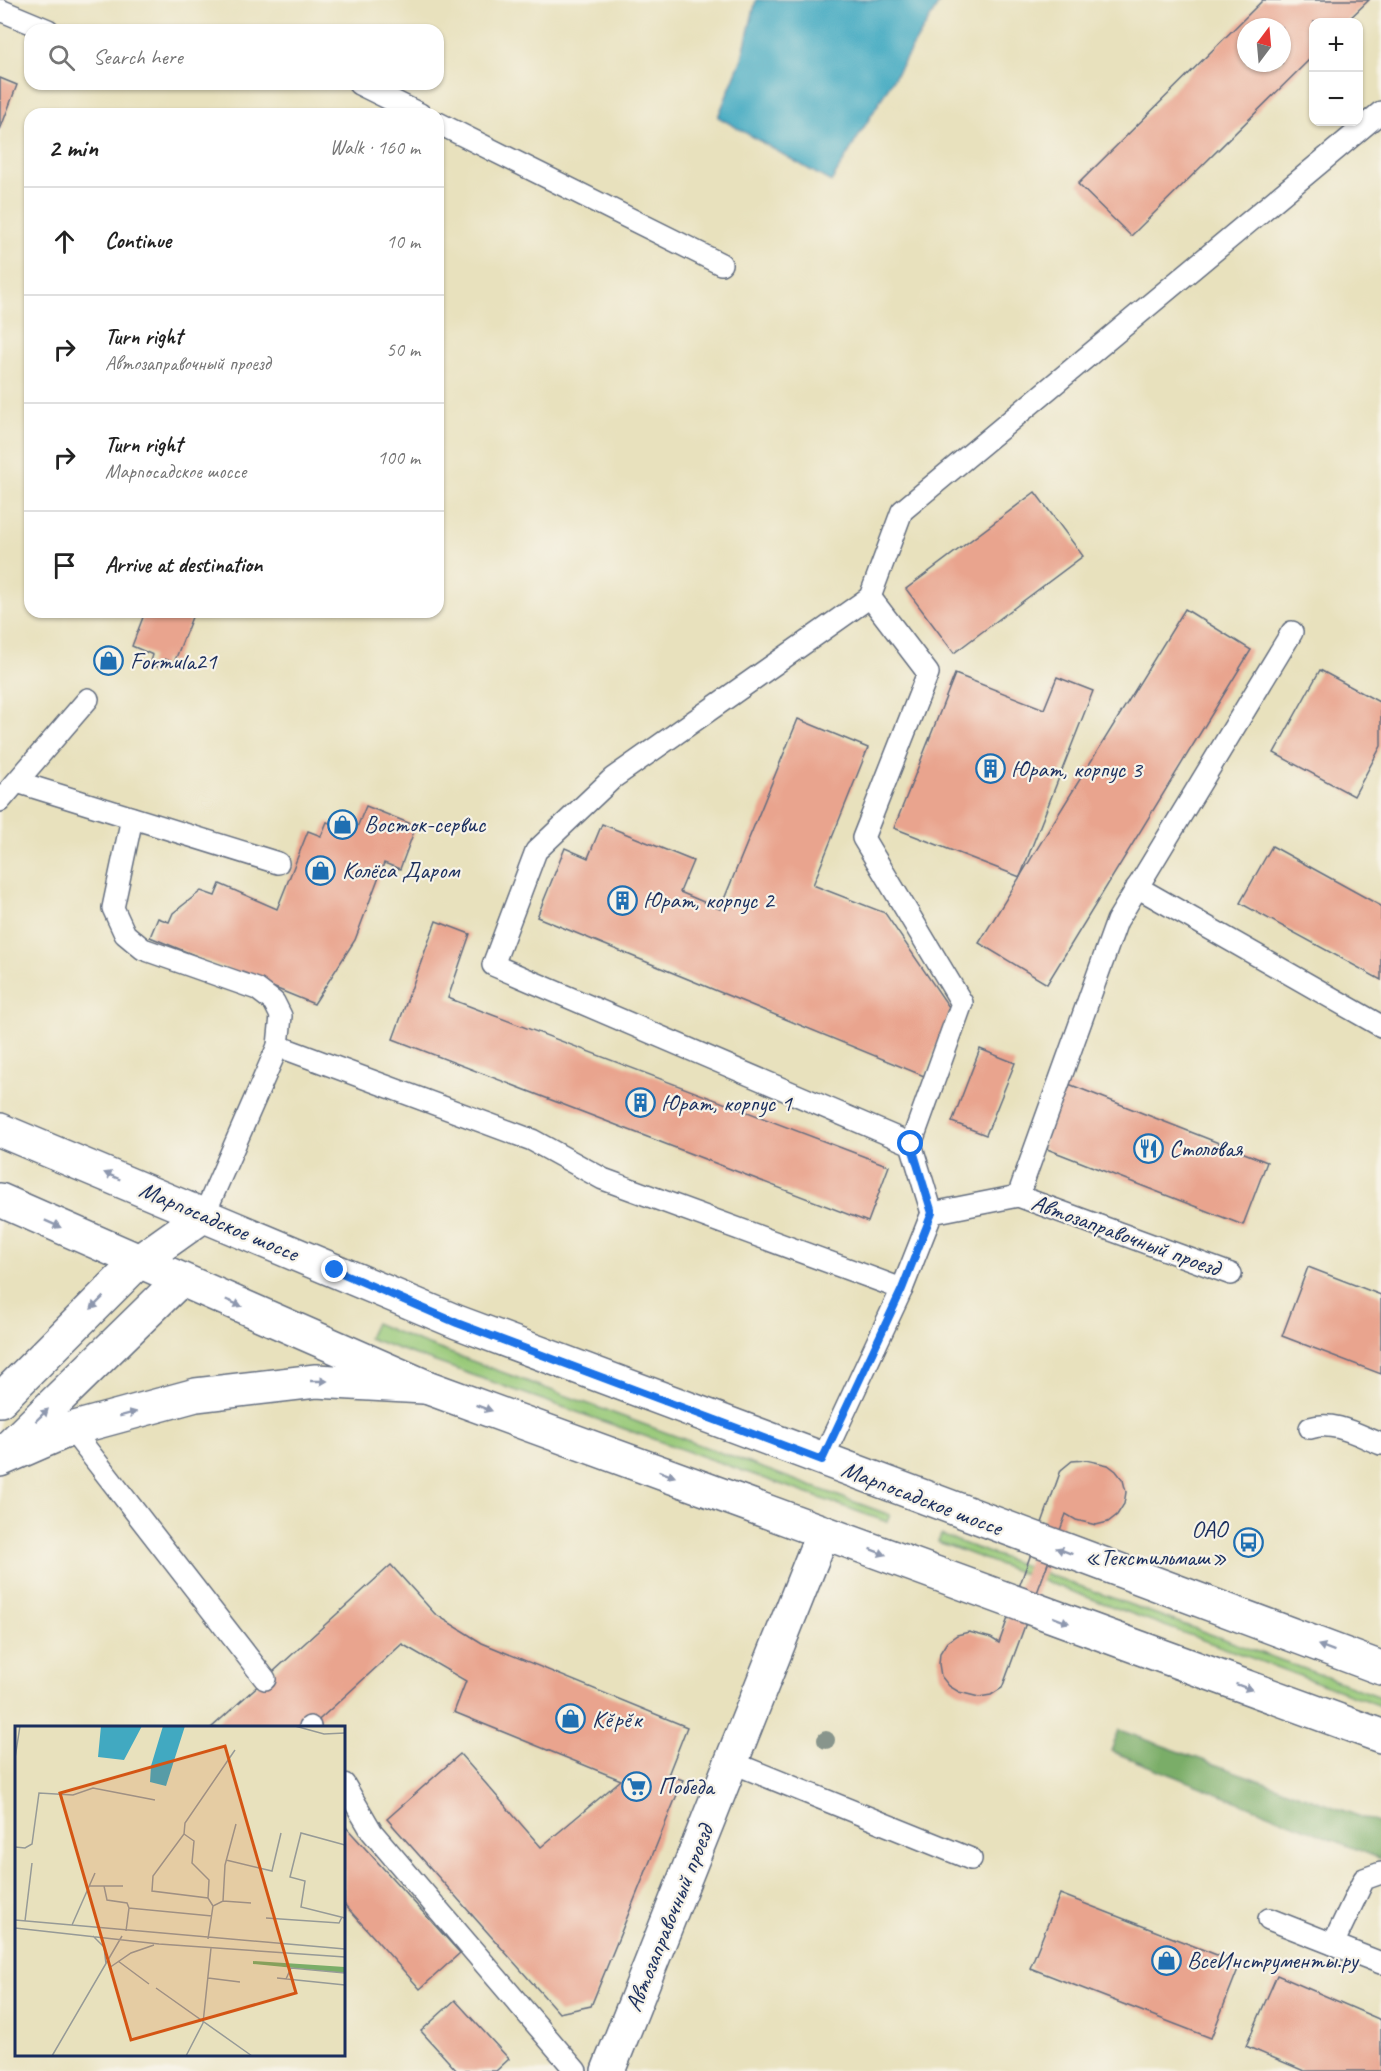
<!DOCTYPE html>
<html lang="en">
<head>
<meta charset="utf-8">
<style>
	body { margin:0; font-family:Caveat,sans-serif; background:#f6f6f6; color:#222 }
	.controls { position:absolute; right:18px; top:18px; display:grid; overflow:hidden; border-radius:12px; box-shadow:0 2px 4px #0004 }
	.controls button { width:54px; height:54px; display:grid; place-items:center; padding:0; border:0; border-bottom:2px solid #e0e0e0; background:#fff; color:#222; font:30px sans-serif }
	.compass { position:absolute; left:1237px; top:18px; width:54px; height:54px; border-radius:50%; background:#fff; box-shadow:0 2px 4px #0004; rotate:16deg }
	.stop { position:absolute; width:18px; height:18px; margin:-14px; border:4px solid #1a73e8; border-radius:50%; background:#fff }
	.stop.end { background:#1a73e8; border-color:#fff; box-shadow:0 2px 6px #0008 }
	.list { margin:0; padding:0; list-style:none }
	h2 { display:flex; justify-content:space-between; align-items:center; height:78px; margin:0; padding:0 24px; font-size:26px }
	h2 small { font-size:20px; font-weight:400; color:#767676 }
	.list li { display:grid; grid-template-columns:39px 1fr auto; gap:18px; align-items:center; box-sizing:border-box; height:108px; padding:0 24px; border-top:2px solid #e0e0e0 }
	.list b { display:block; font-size:22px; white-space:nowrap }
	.list p { margin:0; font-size:20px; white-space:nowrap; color:#767676 }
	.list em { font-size:20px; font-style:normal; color:#767676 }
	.icon { flex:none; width:33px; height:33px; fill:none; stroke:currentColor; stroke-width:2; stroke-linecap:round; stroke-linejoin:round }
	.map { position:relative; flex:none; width:1381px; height:2071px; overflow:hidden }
	.search { position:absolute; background:#fff; box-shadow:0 2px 4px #0004; left:24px; top:24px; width:420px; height:66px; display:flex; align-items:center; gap:15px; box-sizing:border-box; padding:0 21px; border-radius:18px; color:#767676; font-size:22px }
	.panel { position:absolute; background:#fff; box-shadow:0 2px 4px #0004; left:24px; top:108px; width:420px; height:510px; border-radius:18px }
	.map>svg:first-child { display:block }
</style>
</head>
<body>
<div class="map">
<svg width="1381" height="2071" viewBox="0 0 1381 2071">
	<rect width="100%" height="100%" fill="#f7f3e8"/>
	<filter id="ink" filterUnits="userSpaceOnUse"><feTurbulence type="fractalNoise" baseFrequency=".0167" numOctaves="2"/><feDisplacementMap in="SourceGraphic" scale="12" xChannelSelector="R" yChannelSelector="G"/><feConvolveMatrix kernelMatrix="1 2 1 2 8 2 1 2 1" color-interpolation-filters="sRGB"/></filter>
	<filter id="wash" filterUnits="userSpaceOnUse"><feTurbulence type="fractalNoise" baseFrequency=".008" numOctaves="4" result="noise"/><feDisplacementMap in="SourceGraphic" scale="24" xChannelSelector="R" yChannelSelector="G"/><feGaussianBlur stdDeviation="1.35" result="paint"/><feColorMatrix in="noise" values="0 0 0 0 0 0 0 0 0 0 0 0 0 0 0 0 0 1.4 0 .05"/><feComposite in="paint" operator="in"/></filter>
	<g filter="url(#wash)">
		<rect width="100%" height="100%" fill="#e8e1bd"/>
		<!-- green -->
		<g fill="#98c978" stroke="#5a7c6b" stroke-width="1.5">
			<polygon points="375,1323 412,1339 890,1515 887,1522 368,1338"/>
			<polygon points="941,1535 1381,1697 1381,1706 938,1542"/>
		</g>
		<!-- forest -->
		<polygon fill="#7aad68" stroke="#4a6e63" stroke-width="1.5" points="1119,1730 1381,1824 1381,1859 1111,1751"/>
		<!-- water -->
		<polygon fill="#41a9c1" stroke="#2e6c90" stroke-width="1.5" points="756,0 941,0 831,182 718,117 742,58"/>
		<g id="blocks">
			<!-- building -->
			<g fill="#e9a48e" fill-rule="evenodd">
				<path d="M1263 0H1369L1346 22H1314V55L1131 236 1078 184ZM1246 27H1282V63H1246Z"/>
				<polygon points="0,78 17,85 0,130"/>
				<polygon points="1035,492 1083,556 954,653 906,589"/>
				<polygon points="1185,609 1251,650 1047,984 979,943"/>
				<polygon points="145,612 194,612 174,663 165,659 161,668 150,664 153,655 132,646"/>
				<polygon points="1320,670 1381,703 1381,746 1354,796 1274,753"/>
				<polygon points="955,674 1044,709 1057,677 1093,691 1020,877 894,828"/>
				<polygon points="798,719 868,748 813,885 885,913 951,1010 924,1076 537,917 565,848 588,858 602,824 693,861 680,892 720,909"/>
				<polygon points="366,806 416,826 400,869 384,863 355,940 314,1004 150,937 158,918 169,922 173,913 201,891 215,896 220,884 277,909 308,831 321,836 327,822 355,832"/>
				<polygon points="1272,846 1381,906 1381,980 1240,903"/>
				<polygon points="436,921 470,934 448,998 889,1166 868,1222 393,1039"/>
				<polygon points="980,1049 1015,1063 986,1135 952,1122"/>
				<polygon points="1066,1083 1267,1162 1243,1225 1042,1147"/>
				<polygon points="1308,1267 1381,1295 1381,1374 1282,1336"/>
				<polygon points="1086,1460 1108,1465 1116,1471 1123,1480 1126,1492 1124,1504 1117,1515 1108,1522 1096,1525 1076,1520 1066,1514 1002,1688 991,1695 979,1697 959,1692 949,1686 941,1676 939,1664 940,1653 947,1642 957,1635 969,1632 991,1638 999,1643 1061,1470 1072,1461"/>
				<polygon points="391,1565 435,1614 482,1643 687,1727 668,1775 683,1780 591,2006 559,2013 387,1819 460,1754 541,1847 621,1780 454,1712 466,1681 402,1644 310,1728 211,1728"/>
				<polygon points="344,1825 460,1953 420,1989 344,1904"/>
				<polygon points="1060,1894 1240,1964 1211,2038 1030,1968"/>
				<polygon points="1277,1975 1381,2020 1381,2071 1304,2071 1246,2046"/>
				<polygon points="455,2000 509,2059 496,2071 457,2071 421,2031"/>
			</g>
		</g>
	</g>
	<g filter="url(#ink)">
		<use href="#blocks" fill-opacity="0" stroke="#636d7f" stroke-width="1.5"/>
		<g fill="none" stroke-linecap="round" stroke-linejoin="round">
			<defs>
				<g id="service">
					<polyline points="0,10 48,30"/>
					<polyline points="359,84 420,114"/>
					<polyline points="438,123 721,264"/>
					<polyline points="870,597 928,673 863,838 962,1003 911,1144"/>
					<polyline points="17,782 278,863"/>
					<polyline points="0,801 88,699"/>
					<polyline points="132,818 113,908 125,934 143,949 257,989 274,1002 281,1016 278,1046"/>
					<polyline points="1137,887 1381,1026"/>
					<polyline points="1018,1196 1117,921 1292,632"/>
					<polyline points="932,1213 911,1144 493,965 536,851 613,778 870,597 902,511 1381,112"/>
					<polyline points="204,1215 278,1046 532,1140 603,1179 902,1289"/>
					<path d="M1310 1428C1334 1420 1358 1435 1381 1444"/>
					<polyline points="71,1429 265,1679"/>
					<polyline points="822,1460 902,1289 932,1213 1018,1196 1231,1274"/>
					<polyline points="310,1727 310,1728"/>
					<polyline points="731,1762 971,1859"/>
					<polyline points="344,1784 372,1832 576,2071"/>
					<polyline points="1269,1919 1381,1963"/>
					<polyline points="1333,1944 1364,1879 1381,1873"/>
				</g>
				<polyline id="minor" points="608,2071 823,1532"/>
				<g id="secondary">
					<polyline points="0,1400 138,1262"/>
					<polyline points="6,1450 180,1280"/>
					<polyline points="0,1460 71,1429 196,1395 316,1381 424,1387"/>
				</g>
				<g id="primary">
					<polyline points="0,1130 457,1322 1381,1668"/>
					<polyline points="0,1200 429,1388 1381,1736"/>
					<polyline points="138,1262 204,1215"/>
				</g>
			</defs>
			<!-- service casing -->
			<use href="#service" stroke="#636d7f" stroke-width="24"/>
			<!-- minor casing -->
			<use href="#minor" stroke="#636d7f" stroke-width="36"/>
			<!-- secondary casing -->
			<use href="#secondary" stroke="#636d7f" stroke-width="36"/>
			<!-- primary casing -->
			<use href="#primary" stroke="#636d7f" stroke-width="36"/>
			<!-- service -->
			<use href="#service" stroke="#fff" stroke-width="21"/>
			<!-- minor -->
			<use href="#minor" stroke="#fff" stroke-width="33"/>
			<!-- secondary -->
			<use href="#secondary" stroke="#fff" stroke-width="33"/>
			<!-- primary -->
			<use href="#primary" stroke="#fff" stroke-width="33"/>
		</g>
		<!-- trees -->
		<circle fill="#88958c" cx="826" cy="1740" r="9"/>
		<!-- one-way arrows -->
		<defs><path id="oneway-solid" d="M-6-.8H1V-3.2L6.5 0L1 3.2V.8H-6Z" transform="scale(1.5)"/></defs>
		<g fill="#8d97ae">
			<use href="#oneway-solid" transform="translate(112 1176) rotate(-157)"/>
			<use href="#oneway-solid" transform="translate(53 1224) rotate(24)"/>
			<use href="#oneway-solid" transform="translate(97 1303) rotate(135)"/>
			<use href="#oneway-solid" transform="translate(234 1303) rotate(23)"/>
			<use href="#oneway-solid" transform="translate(319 1381)"/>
			<use href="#oneway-solid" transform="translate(484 1408) rotate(20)"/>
			<use href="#oneway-solid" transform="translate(128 1414) rotate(-15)"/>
			<use href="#oneway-solid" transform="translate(42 1415) rotate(-44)"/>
			<use href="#oneway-solid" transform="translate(667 1474) rotate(20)"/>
			<use href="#oneway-solid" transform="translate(1064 1551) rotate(-159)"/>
			<use href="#oneway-solid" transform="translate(878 1552) rotate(20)"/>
			<use href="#oneway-solid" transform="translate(1061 1620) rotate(20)"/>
			<use href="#oneway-solid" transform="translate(1326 1648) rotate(-160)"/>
			<use href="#oneway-solid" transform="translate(1244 1687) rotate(20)"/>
		</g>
	</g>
	<g fill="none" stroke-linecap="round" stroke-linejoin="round" filter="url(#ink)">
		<!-- route -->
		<polyline stroke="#1a73e8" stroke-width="8" points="335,1270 457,1323 822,1460 902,1289 932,1213 911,1144"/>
	</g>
	<!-- icons -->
	<defs>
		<symbol id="shop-ring" viewBox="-11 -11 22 22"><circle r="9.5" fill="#f7f3e8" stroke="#1f6fb2" stroke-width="1.5"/><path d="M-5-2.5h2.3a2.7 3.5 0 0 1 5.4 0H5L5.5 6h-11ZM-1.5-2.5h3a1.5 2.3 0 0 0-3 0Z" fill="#1f6fb2"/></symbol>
		<symbol id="building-ring" viewBox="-11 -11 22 22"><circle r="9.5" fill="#f7f3e8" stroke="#1f6fb2" stroke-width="1.5"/><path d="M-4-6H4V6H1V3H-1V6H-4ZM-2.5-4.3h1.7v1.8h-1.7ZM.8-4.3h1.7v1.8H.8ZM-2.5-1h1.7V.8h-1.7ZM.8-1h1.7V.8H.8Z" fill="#1f6fb2"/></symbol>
		<symbol id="restaurant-ring" viewBox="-11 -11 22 22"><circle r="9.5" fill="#f7f3e8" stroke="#1f6fb2" stroke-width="1.5"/><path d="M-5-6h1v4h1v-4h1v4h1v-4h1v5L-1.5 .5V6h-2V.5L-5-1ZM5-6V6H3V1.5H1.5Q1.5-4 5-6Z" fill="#1f6fb2"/></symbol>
		<symbol id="bus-ring" viewBox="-11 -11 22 22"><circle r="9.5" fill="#f7f3e8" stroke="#1f6fb2" stroke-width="1.5"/><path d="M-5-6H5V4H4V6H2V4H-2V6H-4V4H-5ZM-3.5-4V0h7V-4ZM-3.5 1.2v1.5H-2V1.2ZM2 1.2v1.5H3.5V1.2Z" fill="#1f6fb2"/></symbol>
		<symbol id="supermarket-ring" viewBox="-11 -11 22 22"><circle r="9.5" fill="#f7f3e8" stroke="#1f6fb2" stroke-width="1.5"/><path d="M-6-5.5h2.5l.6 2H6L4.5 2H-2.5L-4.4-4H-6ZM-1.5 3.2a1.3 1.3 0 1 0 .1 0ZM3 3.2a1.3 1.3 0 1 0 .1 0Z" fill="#1f6fb2"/></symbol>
	</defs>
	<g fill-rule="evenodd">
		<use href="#shop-ring" x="92" y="644" width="33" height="33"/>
		<use href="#building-ring" x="974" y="752" width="33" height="33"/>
		<use href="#shop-ring" x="326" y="808" width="33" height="33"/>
		<use href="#shop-ring" x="304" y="854" width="33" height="33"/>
		<use href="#building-ring" x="606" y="884" width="33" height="33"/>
		<use href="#building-ring" x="624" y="1086" width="33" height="33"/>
		<use href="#restaurant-ring" x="1132" y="1132" width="33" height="33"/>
		<use href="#bus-ring" x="1232" y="1526" width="33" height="33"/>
		<use href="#shop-ring" x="554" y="1702" width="33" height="33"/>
		<use href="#supermarket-ring" x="620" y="1770" width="33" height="33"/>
		<use href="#shop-ring" x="1150" y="1944" width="33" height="33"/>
	</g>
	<g text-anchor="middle" stroke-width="4.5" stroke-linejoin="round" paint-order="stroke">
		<!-- poi labels -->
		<g font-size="24" fill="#1b2f5e" stroke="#f7f3e8" text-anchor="start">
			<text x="130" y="669">Formula21</text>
			<text x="1011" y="777">Юрат, корпус 3</text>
			<text x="364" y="832">Восток-сервис</text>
			<text x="342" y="878">Колёса Даром</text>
			<text x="643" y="908">Юрат, корпус 2</text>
			<text x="661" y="1111">Юрат, корпус 1</text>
			<text x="1169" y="1156">Столовая</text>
			<text x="1227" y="1537" text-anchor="end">ОАО<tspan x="1227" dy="28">«Текстильмаш»</tspan></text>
			<text x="592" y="1727">Кӗрӗк</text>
			<text x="658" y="1794">Победа</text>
			<text x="1187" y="1968">ВсеИнструменты.ру</text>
		</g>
		<!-- street labels -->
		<g font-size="24" fill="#1b2f5e" stroke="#f7f3e8">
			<text transform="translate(219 1221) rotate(23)" y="8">Марпосадское шоссе</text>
			<text transform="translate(1126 1235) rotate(20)" y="8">Автозаправочный проезд</text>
			<text transform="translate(922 1498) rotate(21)" y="8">Марпосадское шоссе</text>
			<text transform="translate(669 1918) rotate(-68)" y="8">Автозаправочный проезд</text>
		</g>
	</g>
	<!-- overview -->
	<g transform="translate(15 1726)">
		<rect width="330" height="330" fill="#e8e1bd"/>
		<path d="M238 235 330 241V247L238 238Z" fill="#7aad68"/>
		<path d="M86 0H127L109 34 83 31ZM148 0H170L151 60 135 56 136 40Z" fill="#41a9c1"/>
		<path fill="none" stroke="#969a97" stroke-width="1.5" d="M280 0 309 8 330 7M0 32 5 0M169 108 179 115 177 137 194 154 193 172M330 119 286 107 275 151 290 155 286 181 330 192M0 121 10 122 17 118 24 67 58 69 78 62 140 74M211 134 257 145 266 107M74 160H108M89 160 92 174 112 177 114 182M208 175 210 139 221 98M198 180 193 172 137 165 138 150 169 108 170 97 220 24M251 192 324 197 327 191M0 194 330 223M10 195 17 137M57 199 80 147M0 202 144 218 330 231M111 205 114 182 197 190M78 210 89 221 91 238M193 213 198 180 208 175 236 177M103 235 134 258M94 242 116 227 139 219M193 252 225 256M262 252 330 259M271 253 276 242 330 247M141 262 237 330M37 330 107 210M171 330 188 297 196 222"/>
		<path fill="#d45514" fill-opacity="0.15" stroke="#d45514" stroke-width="3" d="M210 20 281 267 116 314 45 67Z"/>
		<rect width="330" height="330" fill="none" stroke="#1b2f5e" stroke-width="3"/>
	</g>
</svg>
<div class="controls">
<button>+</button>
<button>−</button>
</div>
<svg class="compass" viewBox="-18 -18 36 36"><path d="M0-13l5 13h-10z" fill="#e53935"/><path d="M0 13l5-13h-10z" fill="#767676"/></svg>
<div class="stop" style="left:911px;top:1144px"></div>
<div class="stop end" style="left:335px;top:1270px"></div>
<div class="search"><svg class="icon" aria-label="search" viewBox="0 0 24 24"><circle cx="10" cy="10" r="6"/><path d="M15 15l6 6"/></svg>Search here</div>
<section class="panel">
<h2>2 min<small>Walk · 160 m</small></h2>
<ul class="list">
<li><svg class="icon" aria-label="ahead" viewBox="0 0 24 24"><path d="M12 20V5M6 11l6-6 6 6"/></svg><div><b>Continue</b></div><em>10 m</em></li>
<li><svg class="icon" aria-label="right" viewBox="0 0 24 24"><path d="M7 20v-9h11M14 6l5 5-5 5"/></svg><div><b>Turn right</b><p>Автозаправочный проезд</p></div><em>50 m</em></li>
<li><svg class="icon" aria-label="right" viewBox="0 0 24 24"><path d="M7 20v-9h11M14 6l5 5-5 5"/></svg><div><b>Turn right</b><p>Марпосадское шоссе</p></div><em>100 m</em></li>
<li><svg class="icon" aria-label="arrive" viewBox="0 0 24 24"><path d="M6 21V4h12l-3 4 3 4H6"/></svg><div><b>Arrive at destination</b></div></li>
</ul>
</section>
</div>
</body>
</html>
